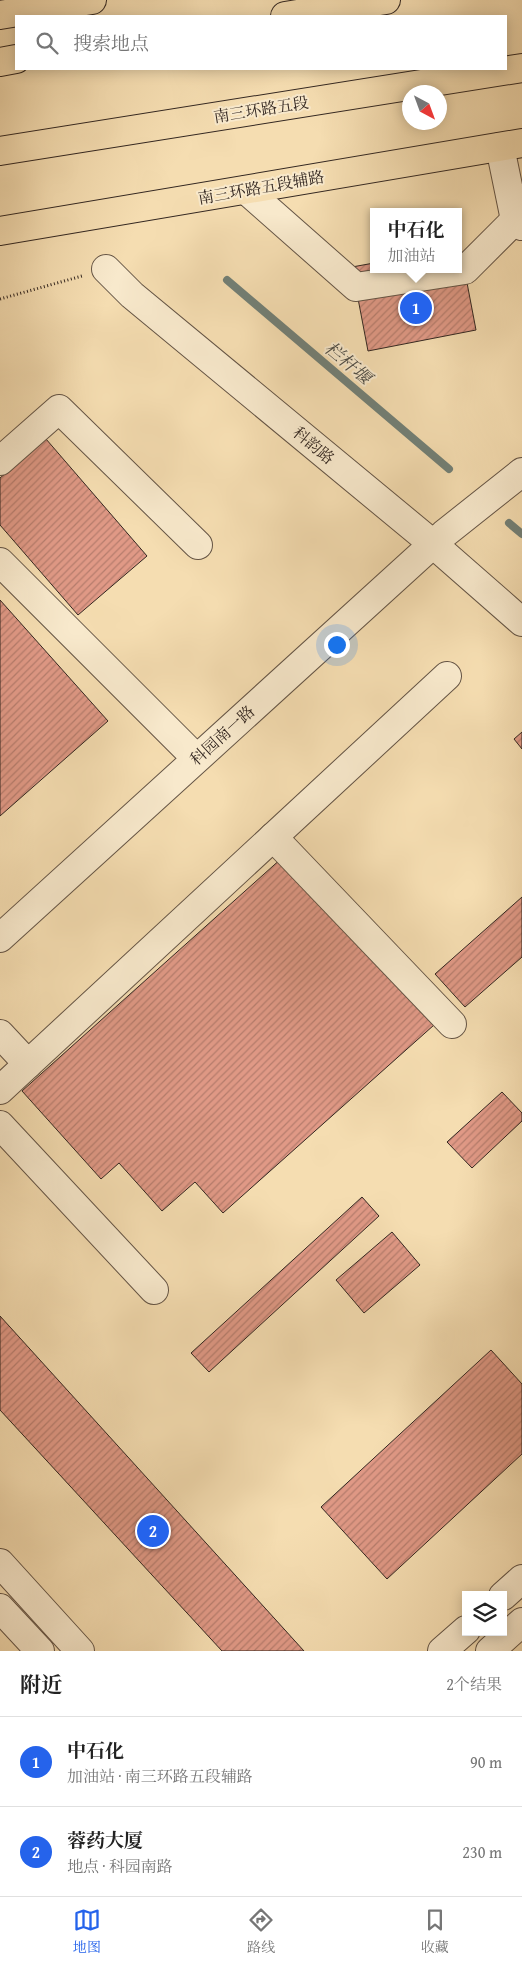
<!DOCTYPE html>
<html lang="zh">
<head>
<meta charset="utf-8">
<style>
	body { margin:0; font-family:"Gentium Book Plus","Noto Serif SC",serif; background:#f6f6f6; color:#222 }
	.controls { position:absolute; right:15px; bottom:15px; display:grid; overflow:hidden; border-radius:0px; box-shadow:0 2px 12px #0003 }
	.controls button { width:45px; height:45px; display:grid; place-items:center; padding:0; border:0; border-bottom:1px solid #e0e0e0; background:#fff; color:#222; font:25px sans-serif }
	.compass { position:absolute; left:402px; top:85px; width:45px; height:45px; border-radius:50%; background:#fff; box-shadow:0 2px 12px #0003; rotate:139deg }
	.you { position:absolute; left:336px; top:644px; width:18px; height:18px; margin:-12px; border:4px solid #fff; border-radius:50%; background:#1a73e8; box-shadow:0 0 0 8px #1a73e833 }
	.badge { display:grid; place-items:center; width:32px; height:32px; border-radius:50%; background:#2563eb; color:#fff; font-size:16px; font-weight:700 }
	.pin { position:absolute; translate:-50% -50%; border:2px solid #fff; box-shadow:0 1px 5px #0006 }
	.popup { position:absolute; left:370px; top:208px; width:92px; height:65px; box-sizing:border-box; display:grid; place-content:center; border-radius:0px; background:#fff; filter:drop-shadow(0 1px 4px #0005); font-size:16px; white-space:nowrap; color:#767676 }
	.popup b { font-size:19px; color:#222 }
	.popup::after { content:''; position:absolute; left:50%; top:100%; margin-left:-10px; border:10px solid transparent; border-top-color:#fff }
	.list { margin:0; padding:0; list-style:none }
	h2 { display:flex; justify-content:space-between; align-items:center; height:65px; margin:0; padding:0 20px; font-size:21px }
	h2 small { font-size:16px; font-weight:400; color:#767676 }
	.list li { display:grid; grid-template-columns:32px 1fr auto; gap:15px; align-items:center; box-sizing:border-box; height:90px; padding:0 20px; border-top:1px solid #e0e0e0 }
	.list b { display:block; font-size:19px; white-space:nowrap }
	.list p { margin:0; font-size:16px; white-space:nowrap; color:#767676 }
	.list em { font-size:16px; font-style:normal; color:#767676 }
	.icon { flex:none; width:28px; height:28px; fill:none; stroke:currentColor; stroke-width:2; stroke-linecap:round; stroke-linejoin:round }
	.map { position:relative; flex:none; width:522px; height:1651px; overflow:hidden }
	.search { position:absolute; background:#fff; box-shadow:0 2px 12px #0003; left:15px; right:15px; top:15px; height:55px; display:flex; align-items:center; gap:12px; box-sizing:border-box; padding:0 18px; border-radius:0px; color:#767676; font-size:19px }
	.sheet { height:245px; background:#fff }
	nav { display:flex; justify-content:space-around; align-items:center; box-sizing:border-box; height:70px; border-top:1px solid #e0e0e0; background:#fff; font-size:14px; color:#767676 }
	nav a { display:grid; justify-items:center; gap:2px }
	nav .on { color:#2563eb }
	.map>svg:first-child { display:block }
</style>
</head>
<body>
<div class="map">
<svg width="522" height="1651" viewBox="0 0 522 1651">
	<defs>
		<pattern id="building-hatch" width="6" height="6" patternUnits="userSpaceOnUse" patternTransform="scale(1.25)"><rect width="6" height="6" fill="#e09986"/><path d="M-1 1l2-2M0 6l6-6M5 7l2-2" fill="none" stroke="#b67d6d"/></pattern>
	</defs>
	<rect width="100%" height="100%" fill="#f5ddb1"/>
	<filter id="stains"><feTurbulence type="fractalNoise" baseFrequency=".004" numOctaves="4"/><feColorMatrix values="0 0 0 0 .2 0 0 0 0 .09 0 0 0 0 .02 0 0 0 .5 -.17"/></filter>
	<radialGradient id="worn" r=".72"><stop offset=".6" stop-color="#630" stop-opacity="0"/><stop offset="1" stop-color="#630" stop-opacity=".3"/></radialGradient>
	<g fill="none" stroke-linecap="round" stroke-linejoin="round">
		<!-- stream -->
		<g stroke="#728077" stroke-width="8">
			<polyline points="227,280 449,469"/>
			<polyline points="509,523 522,534"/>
		</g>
	</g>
	<!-- building -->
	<g fill="url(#building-hatch)" stroke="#332721">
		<polygon points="460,246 476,330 368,351 352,267 374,263 374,269 458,269 458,247"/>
		<polygon points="46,439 147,556 78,615 0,525 0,478"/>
		<polygon points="0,600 108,721 0,816"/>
		<polygon points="522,732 522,749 514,739"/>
		<polygon points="283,857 434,1025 223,1213 195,1182 162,1211 119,1163 101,1179 22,1091"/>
		<polygon points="522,897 522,957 465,1007 435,974"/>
		<polygon points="502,1092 522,1113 522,1121 472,1168 447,1142"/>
		<polygon points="362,1197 379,1216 209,1372 191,1353"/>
		<polygon points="392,1232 420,1265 364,1313 336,1280"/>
		<polygon points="0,1316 304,1651 222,1651 0,1410"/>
		<polygon points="491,1350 522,1384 522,1454 387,1579 321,1507"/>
	</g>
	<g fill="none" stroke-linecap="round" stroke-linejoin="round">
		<defs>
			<g id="minor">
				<polyline points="500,147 515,220 522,226"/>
				<polyline points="246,190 356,287 465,270 515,220"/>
				<polyline points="106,269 132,295 433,544 522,622"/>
				<polyline points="0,461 59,409 198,545"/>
				<polyline points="0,562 196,758"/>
				<polyline points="273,837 452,1024"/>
				<polyline points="0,938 444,534 522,472"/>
				<polyline points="0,1034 28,1064 447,676"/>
				<polyline points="0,1090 28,1064"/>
				<polyline points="0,1125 154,1290"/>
				<polyline points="0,1563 80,1651"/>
				<polyline points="503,1596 522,1579"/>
				<polyline points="0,1608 40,1651"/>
				<polyline points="442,1651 466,1630"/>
				<polyline points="490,1651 522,1622"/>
			</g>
			<g id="major">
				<polyline points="0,15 92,0"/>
				<polyline points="0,231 522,143"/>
			</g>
			<g id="highway">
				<polyline points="285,16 386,0"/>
				<polyline points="0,62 16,59"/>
				<polyline points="0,151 522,68"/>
			</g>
		</defs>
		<!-- minor casing -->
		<use href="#minor" stroke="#645445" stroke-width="30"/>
		<!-- major casing -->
		<use href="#major" stroke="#332721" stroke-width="30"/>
		<!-- highway casing -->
		<use href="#highway" stroke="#332721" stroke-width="30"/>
		<!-- path -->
		<polyline stroke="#332721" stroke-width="3" stroke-dasharray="1 2.5" stroke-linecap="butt" points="0,299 82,276"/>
		<!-- minor -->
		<use href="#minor" stroke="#f8e9cc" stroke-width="28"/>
		<!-- major -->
		<use href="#major" stroke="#f5ddb1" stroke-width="28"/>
		<!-- highway -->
		<use href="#highway" stroke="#f5ddb1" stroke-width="28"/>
	</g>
	<g text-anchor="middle" stroke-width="4" stroke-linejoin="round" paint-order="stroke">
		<!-- street labels -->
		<g font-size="16" fill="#332721" stroke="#f8e9cc">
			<text transform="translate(261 109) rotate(-9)" y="6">南三环路五段</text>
			<text transform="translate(261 187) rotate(-10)" y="6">南三环路五段辅路</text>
			<text transform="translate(314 445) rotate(40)" y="6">科韵路</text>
			<text transform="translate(222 735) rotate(-42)" y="6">科园南一路</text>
		</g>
		<!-- water labels -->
		<g font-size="18" font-style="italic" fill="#4d4c45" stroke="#f8e9cc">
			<text transform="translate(348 363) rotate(40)" y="6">栏杆堰</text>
		</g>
	</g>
	<rect width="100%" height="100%" filter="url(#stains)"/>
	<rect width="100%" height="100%" fill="url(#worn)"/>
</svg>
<div class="controls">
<button><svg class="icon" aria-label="layers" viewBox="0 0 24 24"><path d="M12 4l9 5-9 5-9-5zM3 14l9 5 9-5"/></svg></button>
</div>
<svg class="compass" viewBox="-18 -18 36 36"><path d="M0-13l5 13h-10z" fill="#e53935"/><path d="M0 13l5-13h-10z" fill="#767676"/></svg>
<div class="you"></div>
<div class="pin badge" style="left:416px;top:308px">1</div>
<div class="popup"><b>中石化</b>加油站</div>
<div class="pin badge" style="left:153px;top:1531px">2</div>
<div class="search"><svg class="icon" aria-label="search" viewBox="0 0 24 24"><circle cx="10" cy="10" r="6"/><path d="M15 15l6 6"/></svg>搜索地点</div>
</div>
<section class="sheet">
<h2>附近<small>2个结果</small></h2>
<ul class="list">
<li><span class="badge">1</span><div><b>中石化</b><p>加油站 · 南三环路五段辅路</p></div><em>90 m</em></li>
<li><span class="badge">2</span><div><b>蓉药大厦</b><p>地点 · 科园南路</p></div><em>230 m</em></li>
</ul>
</section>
<nav>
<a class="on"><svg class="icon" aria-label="map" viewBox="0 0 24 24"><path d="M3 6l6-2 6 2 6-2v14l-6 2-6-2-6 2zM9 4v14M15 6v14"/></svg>地图</a>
<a><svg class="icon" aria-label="directions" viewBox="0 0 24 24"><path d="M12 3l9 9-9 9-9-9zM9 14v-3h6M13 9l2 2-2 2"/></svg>路线</a>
<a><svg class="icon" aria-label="saved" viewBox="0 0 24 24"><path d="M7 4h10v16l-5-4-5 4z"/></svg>收藏</a>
</nav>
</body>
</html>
